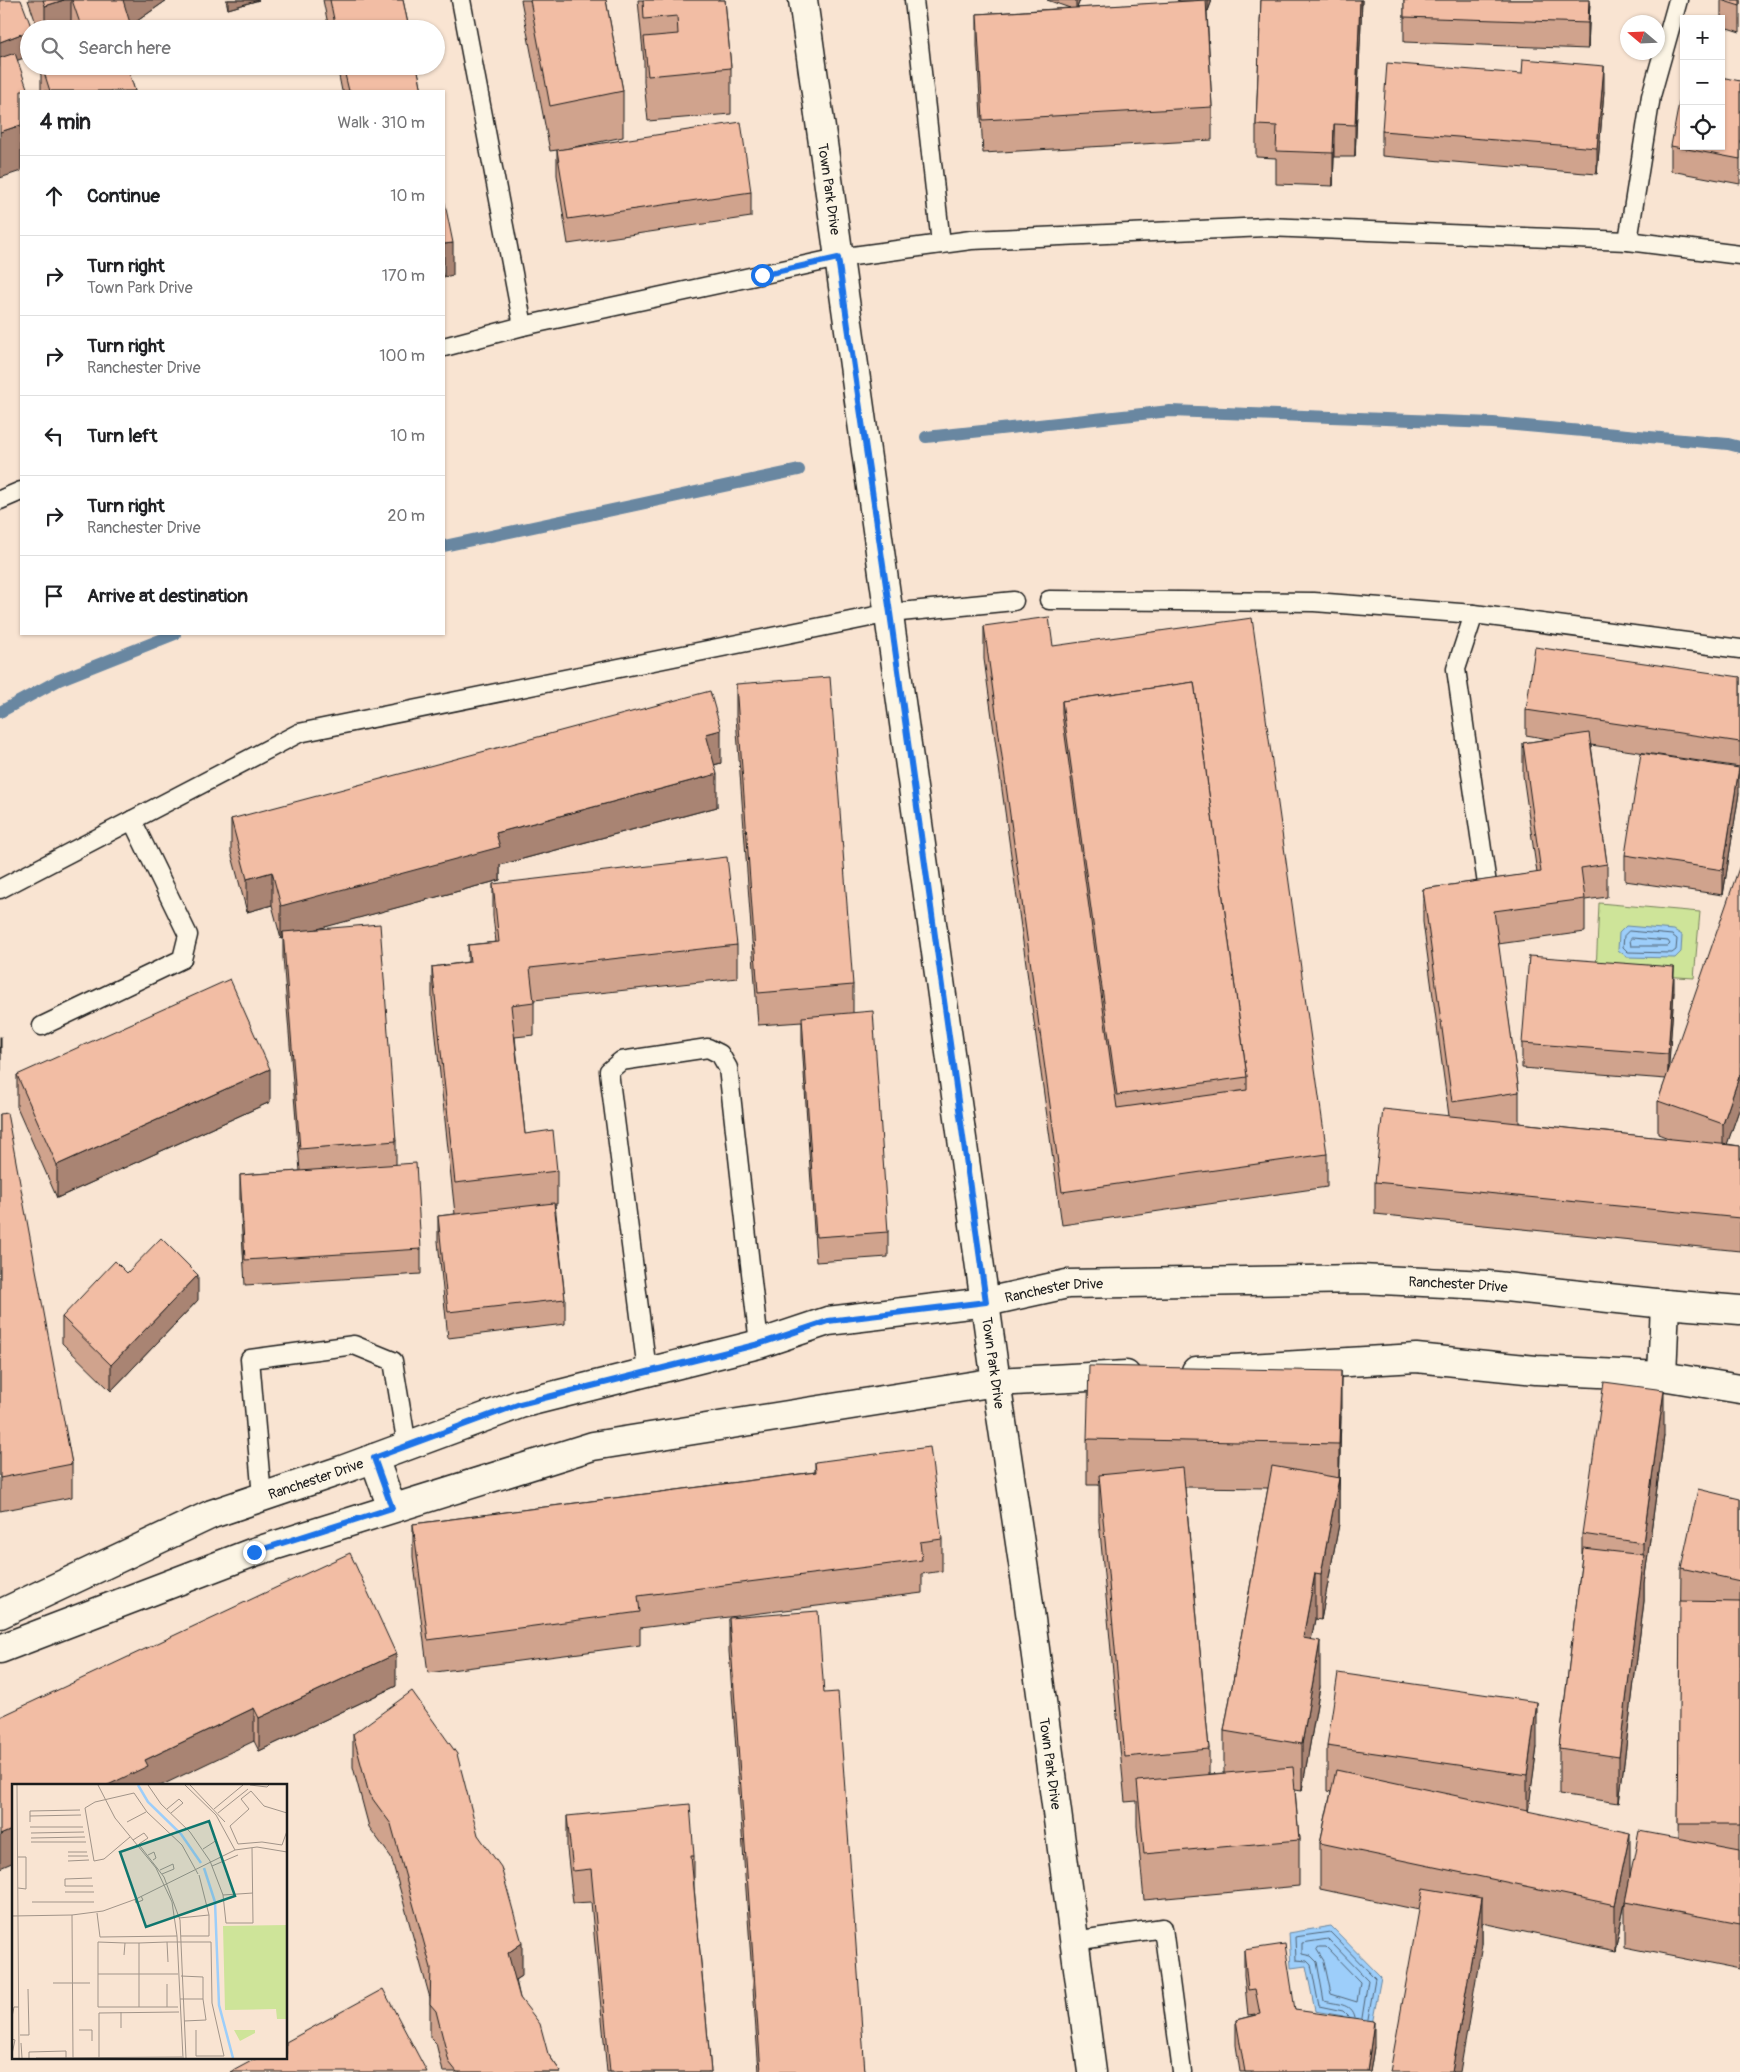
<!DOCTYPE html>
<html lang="en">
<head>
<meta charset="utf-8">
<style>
	body { margin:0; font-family:Pangolin,sans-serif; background:#f2f2f2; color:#202124 }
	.controls { position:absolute; right:15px; top:15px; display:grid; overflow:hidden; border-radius:0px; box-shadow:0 1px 4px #0004 }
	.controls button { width:45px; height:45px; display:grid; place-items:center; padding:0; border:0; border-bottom:1px solid #e0e0e0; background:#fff; color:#202124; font:25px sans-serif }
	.compass { position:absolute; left:1620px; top:15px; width:45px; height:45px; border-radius:50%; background:#fff; box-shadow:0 1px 4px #0004; rotate:289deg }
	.stop { position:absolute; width:15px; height:15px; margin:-11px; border:4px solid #1a73e8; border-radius:50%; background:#fff }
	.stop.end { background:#1a73e8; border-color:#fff; box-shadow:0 1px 5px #0008 }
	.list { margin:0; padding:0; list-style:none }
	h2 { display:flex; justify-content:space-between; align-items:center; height:65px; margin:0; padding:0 20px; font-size:21px }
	h2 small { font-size:16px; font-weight:400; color:#757577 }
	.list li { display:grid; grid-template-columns:32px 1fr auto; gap:15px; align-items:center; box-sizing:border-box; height:80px; padding:0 20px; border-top:1px solid #e0e0e0 }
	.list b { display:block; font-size:19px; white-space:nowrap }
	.list p { margin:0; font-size:16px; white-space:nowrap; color:#757577 }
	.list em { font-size:16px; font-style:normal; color:#757577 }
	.icon { flex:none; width:28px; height:28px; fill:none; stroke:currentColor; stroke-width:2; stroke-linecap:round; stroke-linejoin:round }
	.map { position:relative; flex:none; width:1740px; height:2072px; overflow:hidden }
	.search { position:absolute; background:#fff; box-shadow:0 1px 4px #0004; left:20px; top:20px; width:425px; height:55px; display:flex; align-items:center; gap:12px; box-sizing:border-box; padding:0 18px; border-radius:28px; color:#757577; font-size:19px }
	.panel { position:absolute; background:#fff; box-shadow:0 1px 4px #0004; left:20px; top:90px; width:425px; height:545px; border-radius:0px }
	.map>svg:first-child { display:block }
</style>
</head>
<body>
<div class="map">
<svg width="1740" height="2072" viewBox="0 0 1740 2072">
	<rect width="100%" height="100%" fill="#f9e4d2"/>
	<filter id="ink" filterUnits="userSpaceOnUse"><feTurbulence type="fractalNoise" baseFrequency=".02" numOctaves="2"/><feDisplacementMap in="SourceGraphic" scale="10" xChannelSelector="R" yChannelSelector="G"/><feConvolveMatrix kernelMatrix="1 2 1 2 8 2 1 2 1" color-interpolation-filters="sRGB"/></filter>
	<g filter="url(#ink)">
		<!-- grass -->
		<polygon fill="#cee499" stroke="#75805a" points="1599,903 1700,912 1694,978 1596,972"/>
		<!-- water -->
		<g fill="#9dcefa" stroke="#6987a1">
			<polygon points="1626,926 1674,930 1682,935 1681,952 1675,958 1627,957 1618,950 1619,933"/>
			<polygon points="1331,1926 1381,1977 1370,2035 1341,2029 1343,2016 1315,2011 1306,1966 1291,1968 1289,1933"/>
		</g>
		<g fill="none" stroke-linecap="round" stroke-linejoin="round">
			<!-- shore -->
			<g stroke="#506375" stroke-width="1">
				<polygon points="1629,931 1672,935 1677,939 1676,950 1672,953 1628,952 1623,947 1624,936"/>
				<polygon points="1632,938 1668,941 1670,944 1668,946 1631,946 1630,940"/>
				<polygon points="1319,1947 1326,1947 1360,1982 1357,2002 1331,1994 1324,1961 1317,1950"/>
				<polyline points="1348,2016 1343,2011 1319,2006 1311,1965 1307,1961 1296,1960 1295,1937 1330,1932 1375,1978 1368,2019"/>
				<path d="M1354 2017C1351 2002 1336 2005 1324 2001L1317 1962 1311 1956 1302 1954V1943L1328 1939 1368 1980 1362 2018"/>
			</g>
			<!-- stream -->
			<g stroke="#6987a1" stroke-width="12">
				<polyline points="926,437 1170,411 1493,423 1728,444 1740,447"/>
				<polyline points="444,546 799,470"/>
				<polyline points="0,712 59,680 175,634"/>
			</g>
			<defs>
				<g id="service">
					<polyline points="461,0 523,326"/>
					<polyline points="914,0 941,244"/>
					<polyline points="1628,241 1651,96 1678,0"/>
					<polyline points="444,347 523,326 838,258 971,240 1266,227 1628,241 1740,255"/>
					<polyline points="0,500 21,491"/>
					<polyline points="1049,600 1314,602 1474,614 1740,649"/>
					<polyline points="1474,614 1456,669 1489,898"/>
					<polyline points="0,889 299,733 890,613 1014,601"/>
					<polyline points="42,1026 182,959 188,935 132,820"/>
					<polyline points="647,1371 611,1088 609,1071 621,1061 708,1048 720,1054 728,1068 759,1344"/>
					<polyline points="262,1497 250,1359 354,1345 393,1361 407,1446"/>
					<polyline points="1074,1941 1163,1928 1182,2072"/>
				</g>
				<g id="tertiary">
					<path id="s1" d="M803 0 996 1382 1028 1597 1092 2072"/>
					<polyline points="1196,1371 1416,1358 1536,1370 1662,1376 1740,1389"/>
					<polyline points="1662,1376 1665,1304"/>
					<polyline points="374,1458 392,1508"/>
					<path id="s2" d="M0 1614 212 1514 342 1470 520 1404 759 1344 828 1321 986 1302 1067 1284 1360 1279 1487 1285 1665 1304 1740 1310"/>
					<polyline points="0,1649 254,1552 593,1446 996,1382 1126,1375"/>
				</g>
			</defs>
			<!-- service casing -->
			<use href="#service" stroke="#1c1c1c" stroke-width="21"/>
			<!-- tertiary casing -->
			<use href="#tertiary" stroke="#1c1c1c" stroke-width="31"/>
			<!-- service -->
			<use href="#service" stroke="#fcf5e5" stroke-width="18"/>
			<!-- tertiary -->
			<use href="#tertiary" stroke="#fcf5e5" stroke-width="28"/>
		</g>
		<!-- wall -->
		<g fill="#d0a38d" stroke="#1c1c1c" fill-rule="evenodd">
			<polygon points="28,0 167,0 130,26 130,29 38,29"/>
			<polygon points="226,0 259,0 228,9"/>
			<polygon points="323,0 403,0 409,29 329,29"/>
			<polygon points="521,0 606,0 623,91 623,137 560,150 751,192 751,217 568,244 557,175 557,150 550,151"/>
			<polygon points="638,0 725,0 731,68 731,114 648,121 644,82 644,62"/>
			<polygon points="1047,0 1080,0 1077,8 1182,2 1177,0 1212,0 1208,11 1207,11 1212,107 1212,140 983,153 977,46 977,14 1070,8"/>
			<polygon points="1261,0 1362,0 1355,157 1334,157 1333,186 1276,184 1276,158 1256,157 1256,125"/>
			<polygon points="1404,0 1590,0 1588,49 1404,42"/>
			<polygon points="1721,0 1740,0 1740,32 1721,26"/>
			<polygon points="41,66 130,66 130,69 128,70 135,91 41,91"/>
			<polygon points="337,66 417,66 422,91 342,91"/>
			<polygon points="1740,81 1740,184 1671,171 1671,146"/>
			<polygon points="1604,91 1597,174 1382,156 1382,131"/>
			<polygon points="984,626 1053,646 1327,1154 1327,1187 1062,1225 984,659"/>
			<polygon points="1740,677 1740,767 1591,745 1607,864 1607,897 1585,900 1585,932 1498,944 1519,1092 1519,1123 1671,1139 1658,1134 1658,1101 1666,1079 1522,1068 1522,1043 1674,992 1668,1072 1740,1107 1727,1144 1740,1146 1740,1251 1375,1214 1375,1182 1449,1116 1423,922 1423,889 1537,873 1523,775 1523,743 1549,739 1526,735 1526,710"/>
			<polygon points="736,684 853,985 853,1013 888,1232 888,1257 816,1262 802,1042 802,1022 758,1025 736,717"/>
			<polygon points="721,763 714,765 717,807 500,865 500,880 316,929 396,1141 396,1164 421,1249 421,1274 245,1285 240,1200 240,1175 300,1171 283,957 283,938 281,939 272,905 247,912 231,852 231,819"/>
			<polygon points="1739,793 1723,895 1625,881 1625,855"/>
			<polygon points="493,884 737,945 737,978 534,1000 534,1035 515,1037 525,1134 557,1171 557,1204 555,1204 565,1299 565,1324 448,1338 438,1241 438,1216 455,1214 432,999 432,967 468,962 468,945 496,942 493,916"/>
			<polygon points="17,1075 270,1102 57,1198 17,1107"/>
			<polygon points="0,1114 72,1464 72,1497 0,1511"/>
			<polygon points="127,1273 198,1300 111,1391 62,1343 62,1317"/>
			<path d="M1341 1416 1339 1489V1524L1321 1620 1315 1619 1311 1640 1320 1687 1302 1790 1295 1789 1299 1840V1886L1144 1900 1137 1826V1801L1125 1802 1099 1521V1485H1087V1439ZM1185 1487 1268 1488 1224 1731V1773L1209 1774V1749Z"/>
			<polygon points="1664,1436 1644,1583 1644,1601 1619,1803 1559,1794 1559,1748 1582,1557 1582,1534"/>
			<polygon points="815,1462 942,1539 942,1571 922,1574 922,1593 640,1628 640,1645 428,1673 413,1557 413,1524 815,1472"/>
			<polygon points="1740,1499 1740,1970 1625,1947 1625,1903 1615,1951 1482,1923 1482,1944 1419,1910 1320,1889 1320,1843 1331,1792 1327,1791 1327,1746 1537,1747 1528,1811 1630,1875 1678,1838 1681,1568"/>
			<polygon points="729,1618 824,1693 865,2072 759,2072 729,1651"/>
			<polygon points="396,1686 259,1751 254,1741 0,1717"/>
			<polygon points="353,1734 478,1835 522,1976 516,1980 520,1998 548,2054 561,2072 443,2072 436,2043 430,2037 430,1998 391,1857 369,1827 353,1767"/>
			<polygon points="567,1816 694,1856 694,1887 711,2072 607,2072 591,1902 573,1903 567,1849"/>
			<polygon points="1244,1950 1295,2010 1374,2047 1370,2072 1240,2072 1236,2045 1236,2020 1255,2015 1255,2014 1248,2015 1244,1975"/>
		</g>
		<!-- shaded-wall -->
		<g fill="#a98473" stroke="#1c1c1c">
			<polygon points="64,0 71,0 71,29 45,29 45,6"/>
			<polygon points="119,0 167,0 130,26 130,29 114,29"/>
			<polygon points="228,0 259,0 228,9"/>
			<polygon points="1076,0 1080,0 1076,10"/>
			<polygon points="1208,0 1212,0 1208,11"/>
			<polygon points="1360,0 1362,0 1355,157 1355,125"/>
			<polygon points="1589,0 1590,0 1588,49 1588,23"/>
			<polygon points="29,31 29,56 0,67 0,42"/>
			<polygon points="85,66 130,66 130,69 85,84"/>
			<polygon points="1604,66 1604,91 1597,174 1597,148"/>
			<polygon points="1334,124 1334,157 1333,186 1333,153"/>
			<polygon points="21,125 21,171 0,178 0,132"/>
			<polygon points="453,243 453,275 444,277 444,244"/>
			<polygon points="721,730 721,763 706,767 706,734"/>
			<polygon points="1739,768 1739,793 1723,895 1723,870"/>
			<polygon points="717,774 717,807 500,865 500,880 284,938 283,932 283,938 281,939 281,906 496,833"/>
			<polygon points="272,872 272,905 247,912 247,879"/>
			<polygon points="1674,967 1674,992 1668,1079 1668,1054"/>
			<rect x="0" y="1037" width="1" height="33"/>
			<polygon points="270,1069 270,1102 57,1198 57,1165"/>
			<polygon points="1740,1074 1740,1107 1723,1156 1723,1124"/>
			<polygon points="198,1275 198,1300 111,1391 111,1365"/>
			<polygon points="1341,1371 1341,1416 1339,1490 1339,1444"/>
			<polygon points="1664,1390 1664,1436 1644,1583 1644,1601 1619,1803 1619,1757 1643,1561 1643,1543"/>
			<polygon points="1339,1478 1339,1524 1321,1620 1321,1574"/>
			<polygon points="1315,1573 1315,1619 1303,1684 1303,1638"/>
			<polygon points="1320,1641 1320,1687 1302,1790 1302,1744"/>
			<polygon points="396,1654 396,1686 259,1751 259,1718"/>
			<polygon points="1537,1702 1537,1747 1527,1821 1527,1775"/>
			<polygon points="254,1708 254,1741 160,1786 106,1786 145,1760"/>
			<polygon points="14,1829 14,1862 0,1868 0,1835"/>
			<polygon points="1630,1833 1630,1878 1615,1951 1615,1905"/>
			<polygon points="1482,1898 1482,1944 1460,2072 1452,2072"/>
			<polygon points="522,1943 522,1976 508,1985 508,1953"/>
			<polygon points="1374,2021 1374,2047 1370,2072 1367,2072"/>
		</g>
		<!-- building -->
		<g fill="#f2bda4" stroke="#1c1c1c" fill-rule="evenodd">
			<polygon points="0,0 21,0 32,29 29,29 29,31 0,42"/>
			<polygon points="43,0 64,0 45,6"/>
			<polygon points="72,0 123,0 130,23 114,29 82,29"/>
			<polygon points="330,0 403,0 409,29 336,29"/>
			<polygon points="530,0 606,0 623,91 550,106"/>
			<polygon points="643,0 725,0 731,68 648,76 644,37 678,34 677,16 644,19"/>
			<polygon points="1206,0 1212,107 983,120 977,14"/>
			<polygon points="1261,0 1360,0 1355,125 1334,124 1333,153 1276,151 1277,126 1256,125"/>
			<polygon points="1404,0 1589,0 1588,23 1404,17"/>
			<polygon points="1721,0 1740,0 1740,6"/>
			<polygon points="15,53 28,91 21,91 21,125 0,132 0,58"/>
			<polygon points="1523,59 1604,66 1597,148 1382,131 1387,63 1522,74"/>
			<polygon points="42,66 127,66 135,91 50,91"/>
			<polygon points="343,66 417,66 422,91 349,91"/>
			<polygon points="1684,76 1684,146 1721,146 1721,77 1740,81 1740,159 1671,146"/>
			<polygon points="741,122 751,192 568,219 557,150"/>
			<polygon points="444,199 453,243 444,244"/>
			<path d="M1049 617 1053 646 1252 618 1327 1154 1062 1192 984 626ZM1194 682 1247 1077V1090L1117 1108 1062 714V701Z"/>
			<polygon points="1535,647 1740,677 1740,742 1526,710"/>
			<polygon points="830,677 853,985 758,993 736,684"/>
			<polygon points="1194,682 1247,1077 1117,1095 1062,701"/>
			<polygon points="710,691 721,730 706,734 717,774 496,833 500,847 281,906 272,872 247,879 231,819"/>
			<polygon points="1589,733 1607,864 1581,868 1585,899 1494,911 1519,1092 1452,1102 1423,889 1541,872 1523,743"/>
			<polygon points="1641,753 1739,768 1723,870 1625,855"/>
			<polygon points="727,857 737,945 530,968 534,1002 511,1005 525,1134 553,1130 557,1171 455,1183 432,967 470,962 468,945 499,942 493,884"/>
			<polygon points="1740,865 1740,1074 1723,1124 1658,1101"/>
			<polygon points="380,924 396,1141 300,1149 283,932"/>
			<polygon points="1529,956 1674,967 1668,1054 1522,1043"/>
			<polygon points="230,979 270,1069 57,1165 17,1075"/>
			<polygon points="873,1011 888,1232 816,1237 802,1017"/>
			<polygon points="1383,1109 1740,1146 1740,1218 1375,1182"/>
			<polygon points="7,1113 72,1464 0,1478 0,1114"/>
			<polygon points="416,1163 421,1249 245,1260 240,1175"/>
			<polygon points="554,1203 565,1299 448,1312 438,1216"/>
			<polygon points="161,1238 198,1275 111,1365 62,1317 115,1261 127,1273"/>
			<polygon points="1089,1366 1341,1371 1339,1444 1087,1439"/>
			<polygon points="1604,1382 1664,1390 1643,1543 1582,1534"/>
			<polygon points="930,1447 942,1539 920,1542 922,1560 638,1596 640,1612 428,1640 413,1524 816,1472 815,1462"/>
			<polygon points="1272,1466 1339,1478 1321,1574 1315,1573 1303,1638 1320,1641 1302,1744 1224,1731"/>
			<polygon points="1183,1467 1209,1749 1125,1757 1099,1475"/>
			<polygon points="1698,1489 1740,1499 1740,1581 1681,1568"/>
			<polygon points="1583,1548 1644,1555 1619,1757 1559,1748"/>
			<polygon points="350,1553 396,1654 259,1718 254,1708 145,1760 148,1766 106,1786 14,1786 14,1829 0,1835 0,1717"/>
			<polygon points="1680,1601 1740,1602 1740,1824 1678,1824"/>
			<polygon points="818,1611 824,1693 838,1692 865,2072 761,2072 729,1618"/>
			<polygon points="1338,1673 1537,1702 1527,1775 1327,1746"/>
			<polygon points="412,1691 457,1754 478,1835 501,1867 522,1943 508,1953 520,1998 540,2024 548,2054 561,2072 457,2072 449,2062 436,2011 430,2004 431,1968 391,1824 369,1794 353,1734"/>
			<polygon points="1293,1767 1299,1840 1144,1854 1137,1781"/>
			<polygon points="1336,1770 1630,1833 1615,1905 1320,1843"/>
			<polygon points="690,1804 694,1856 691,1856 711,2072 610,2072 591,1869 573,1871 567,1816"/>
			<polygon points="1639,1831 1740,1850 1740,1924 1625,1902"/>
			<polygon points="1423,1888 1482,1898 1452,2072 1390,2072"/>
			<polygon points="1285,1944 1295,2010 1374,2021 1367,2072 1245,2072 1236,2020 1260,2014 1255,1989 1248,1990 1244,1950"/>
			<polygon points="383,1989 427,2072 231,2072 257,2058 286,2058 286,2042"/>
		</g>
	</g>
	<g fill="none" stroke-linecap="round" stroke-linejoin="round" filter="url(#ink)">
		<!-- route -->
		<polyline stroke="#1a73e8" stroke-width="6" points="254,1552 392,1508 374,1458 520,1404 759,1344 828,1321 986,1302 890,613 838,258 762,275"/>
	</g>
	<g text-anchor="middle" stroke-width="4" stroke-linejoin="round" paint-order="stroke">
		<!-- street labels -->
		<g font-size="14" fill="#1c1c1c" stroke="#fcf5e5">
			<text dy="5" stroke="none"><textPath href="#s1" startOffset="191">Town Park Drive</textPath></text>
			<text dy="5" stroke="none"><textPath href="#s2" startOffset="1514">Ranchester Drive</textPath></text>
			<text dy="5" stroke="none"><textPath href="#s2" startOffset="1109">Ranchester Drive</textPath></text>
			<text dy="5" stroke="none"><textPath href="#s1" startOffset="1376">Town Park Drive</textPath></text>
			<text dy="5" stroke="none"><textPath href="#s2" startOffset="344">Ranchester Drive</textPath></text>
			<text dy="5" stroke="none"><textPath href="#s1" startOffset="1781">Town Park Drive</textPath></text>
		</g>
	</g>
	<!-- overview -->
	<g transform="translate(12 1784)">
		<rect width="275" height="275" fill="#f9e4d2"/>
		<path d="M275 141V235H265L264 225 213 226 211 142ZM222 246H243V249L228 257Z" fill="#cee499"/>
		<path fill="none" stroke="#9dcefa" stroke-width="2.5" d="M126 1 136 18 169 50 189 79M192 84 203 118 207 221 221 274"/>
		<path fill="none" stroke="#a19489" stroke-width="1" d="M5 1 7 274M86 1 103 34 144 84 160 118 165 152 171 274M136 1 149 20 178 48 198 77 211 111 214 139H241L240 64M173 1 204 31 223 66M178 1 213 38M238 1 255 3 257 1M155 25 167 15 171 19 159 29M202 25 231 1M206 29 236 5M275 29 252 22 239 7 229 15 237 25 218 42 226 60 250 58 270 61 275 47M18 32 69 31M18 38V27L68 26M115 38 134 28M18 43H71M19 49 72 48M118 53 92 75 82 77 73 24 83 18 122 9 135 28 170 61 186 90M19 54 73 53M121 56 132 49 136 54 127 60M19 58H74M128 62 152 93 168 136 174 274M191 65 205 56M56 68H75M136 71 142 68 144 74 141 76M56 72H76M6 73H14V105L6 104M56 77 77 76M200 82 226 71M148 86 161 80 162 85 150 90M80 94 53 95V102H81M53 108H82M211 111 241 109M123 116 124 119 131 116 129 112M20 118H82M85 129 88 153 165 152M60 131 61 274M0 132 60 131 91 127 124 115 223 66 245 63 275 68M167 134 197 131M169 152H197V131L187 91M113 159 86 158V223H166M112 171 113 159H127M156 178 155 158H199L200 219 212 272H184V246M86 190H166M41 199H78M168 215H191V193L169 192M127 223V159L155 158M155 223V200M109 228V244M0 233 2 223H7M172 237 194 236 191 215M67 246H80V257M8 251H17L16 205M0 255 3 256 0 270M9 259 10 274M17 274V268L54 267V274M24 274 170 273M87 274V229L167 228"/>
		<path fill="#0f766e" fill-opacity="0.15" stroke="#0f766e" stroke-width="2.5" d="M197 37 223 112 134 143 108 68Z"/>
		<rect width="275" height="275" fill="none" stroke="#1c1c1c" stroke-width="2.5"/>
	</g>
</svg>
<div class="controls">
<button>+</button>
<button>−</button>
<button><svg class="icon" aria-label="locate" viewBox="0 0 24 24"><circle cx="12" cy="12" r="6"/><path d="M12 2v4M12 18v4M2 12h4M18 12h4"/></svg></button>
</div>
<svg class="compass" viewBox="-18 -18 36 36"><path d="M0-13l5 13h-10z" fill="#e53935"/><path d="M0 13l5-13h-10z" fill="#757577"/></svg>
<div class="stop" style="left:762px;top:275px"></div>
<div class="stop end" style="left:254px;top:1552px"></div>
<div class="search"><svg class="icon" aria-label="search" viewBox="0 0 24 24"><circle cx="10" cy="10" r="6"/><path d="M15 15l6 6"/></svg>Search here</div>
<section class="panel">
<h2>4 min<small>Walk · 310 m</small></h2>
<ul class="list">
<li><svg class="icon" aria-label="ahead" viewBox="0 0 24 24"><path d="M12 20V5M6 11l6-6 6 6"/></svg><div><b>Continue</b></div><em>10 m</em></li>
<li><svg class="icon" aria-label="right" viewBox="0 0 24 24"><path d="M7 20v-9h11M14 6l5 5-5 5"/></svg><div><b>Turn right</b><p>Town Park Drive</p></div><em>170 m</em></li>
<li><svg class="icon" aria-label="right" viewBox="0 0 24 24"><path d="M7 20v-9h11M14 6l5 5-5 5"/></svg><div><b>Turn right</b><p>Ranchester Drive</p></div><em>100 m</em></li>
<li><svg class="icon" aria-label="left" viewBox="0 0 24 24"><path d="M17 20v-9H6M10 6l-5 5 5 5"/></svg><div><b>Turn left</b></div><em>10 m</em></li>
<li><svg class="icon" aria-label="right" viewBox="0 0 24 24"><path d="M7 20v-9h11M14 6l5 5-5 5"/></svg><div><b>Turn right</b><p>Ranchester Drive</p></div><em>20 m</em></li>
<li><svg class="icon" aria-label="arrive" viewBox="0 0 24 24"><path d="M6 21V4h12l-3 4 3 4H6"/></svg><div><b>Arrive at destination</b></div></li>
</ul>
</section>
</div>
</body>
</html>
